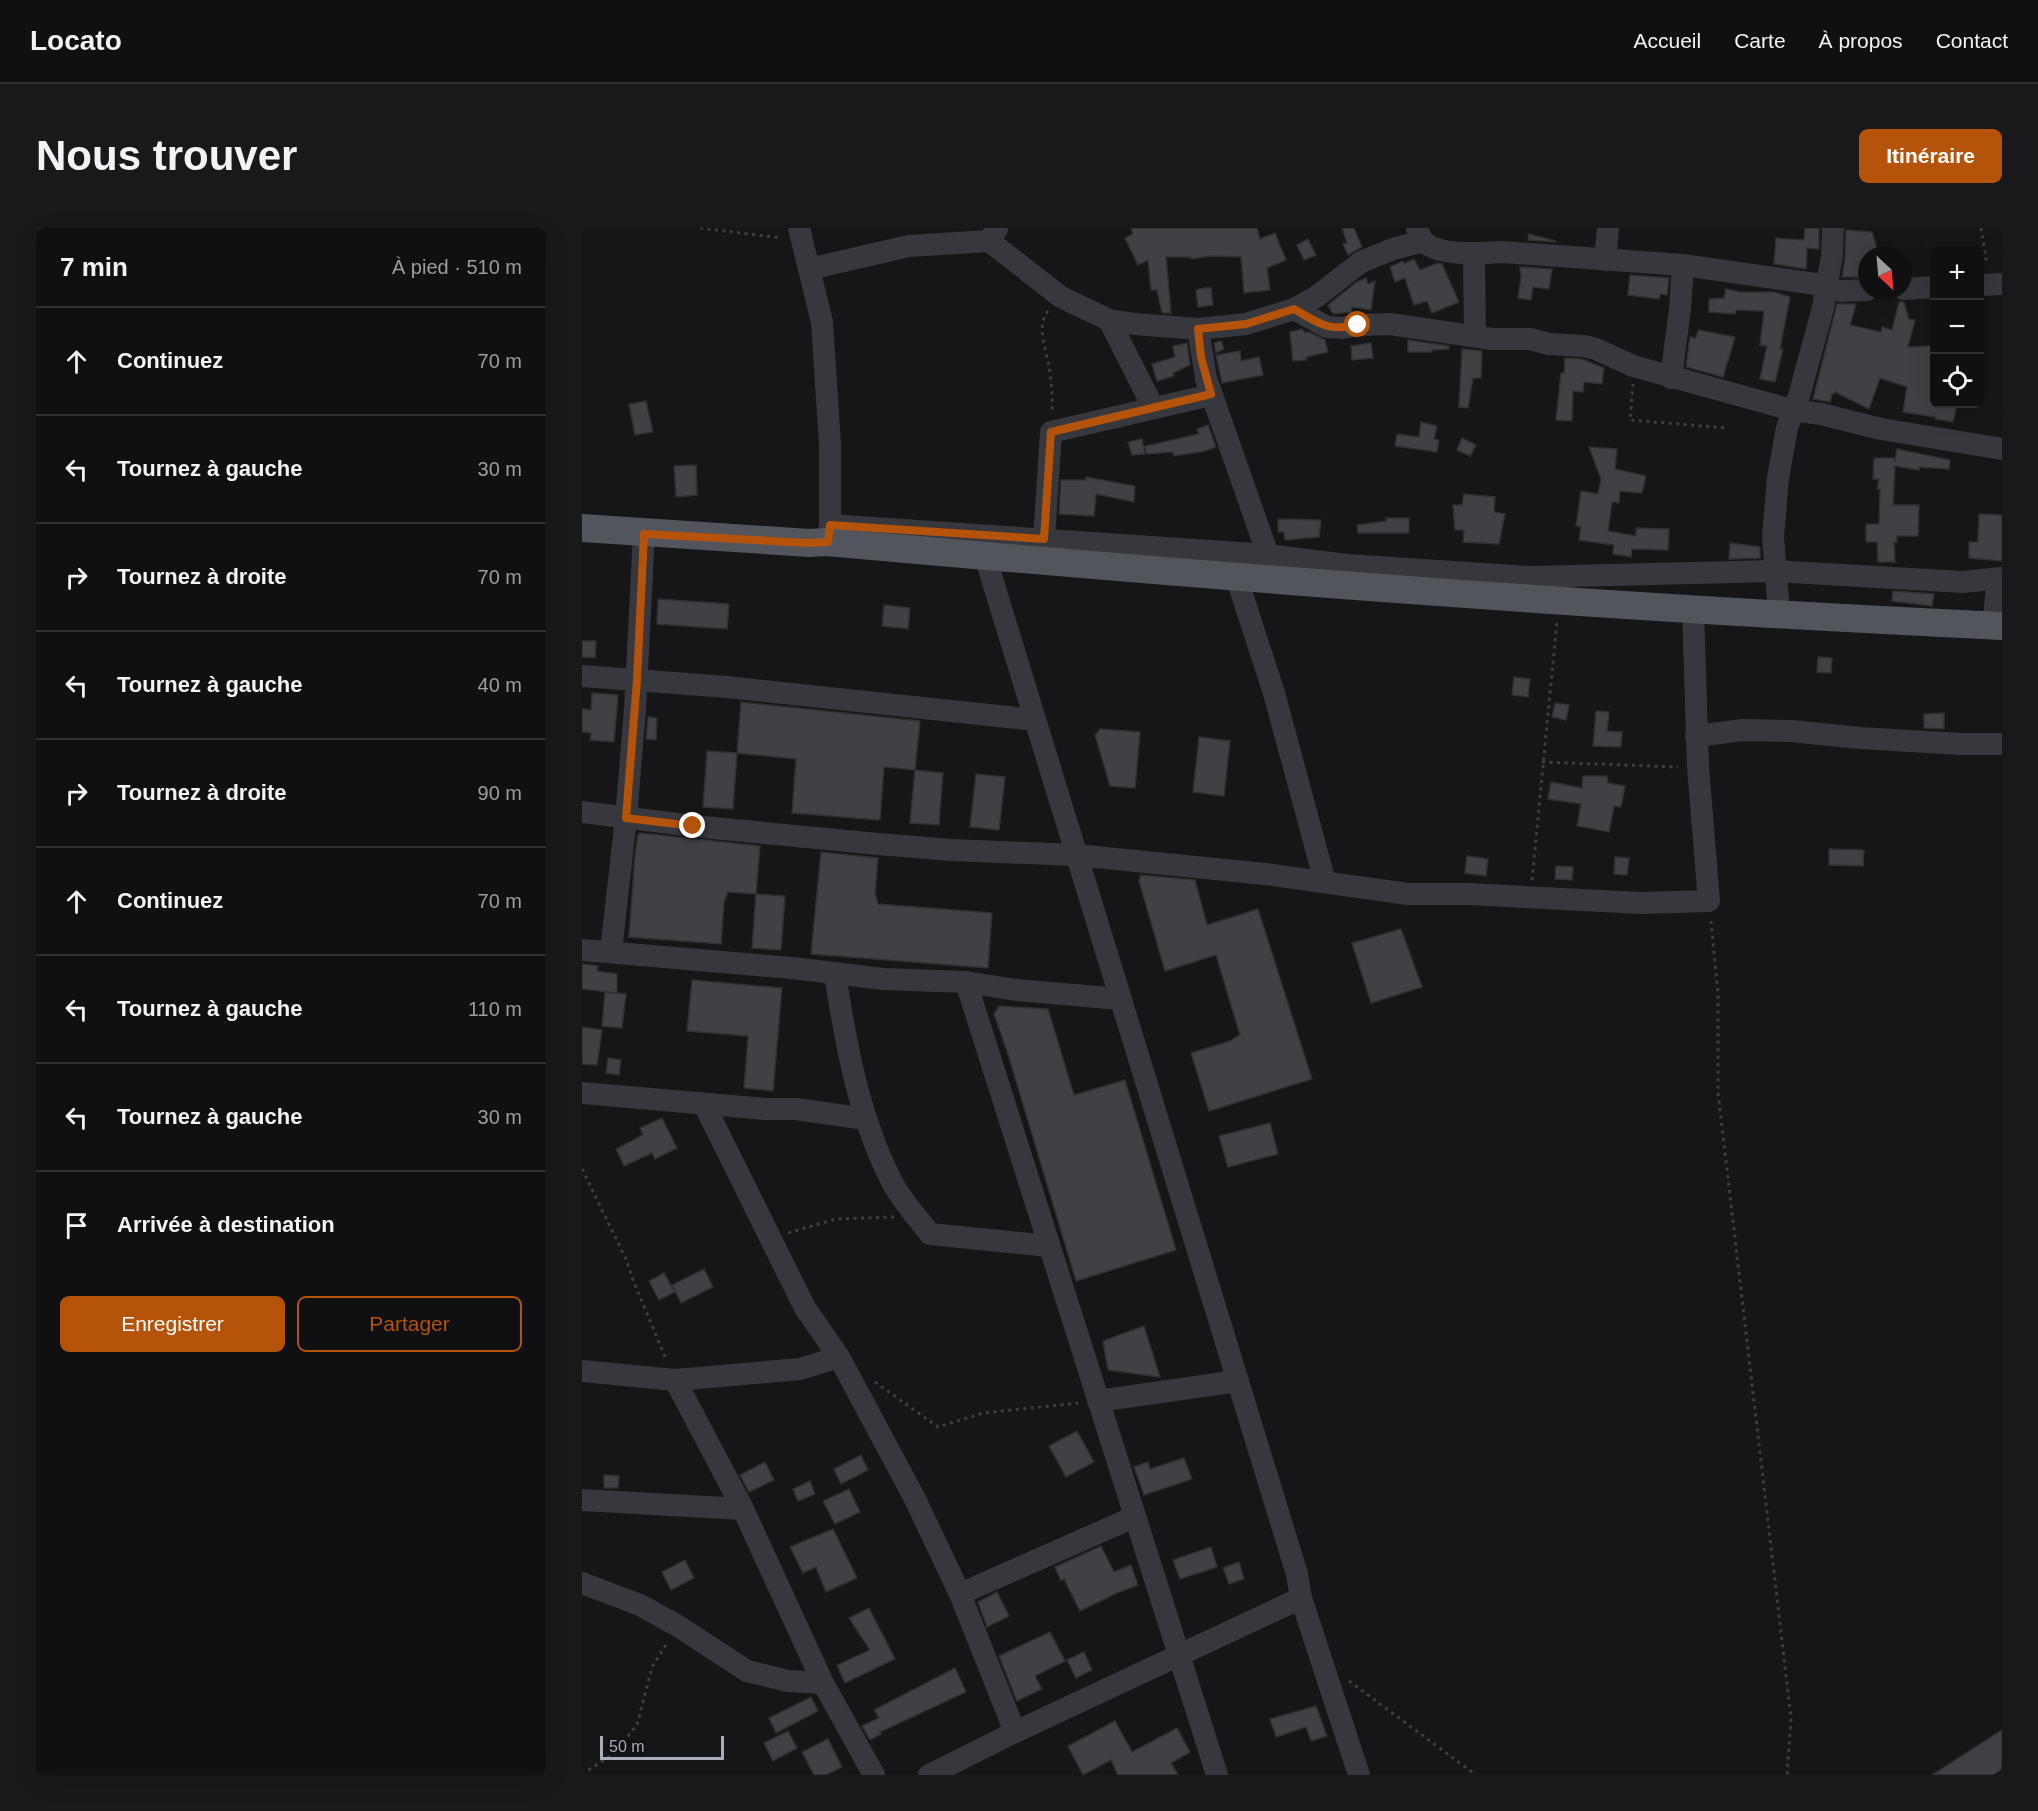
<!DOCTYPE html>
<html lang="fr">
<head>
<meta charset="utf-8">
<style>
	body { margin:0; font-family:Helvetica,sans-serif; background:#19191b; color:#f1f3f6 }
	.controls { position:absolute; right:18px; top:18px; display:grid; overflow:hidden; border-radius:9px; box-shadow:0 6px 24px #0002 }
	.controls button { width:54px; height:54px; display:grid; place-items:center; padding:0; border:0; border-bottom:2px solid #303032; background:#101012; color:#f1f3f6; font:30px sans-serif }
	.compass { position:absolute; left:1276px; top:18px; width:54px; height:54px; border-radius:50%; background:#101012; box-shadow:0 6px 24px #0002; rotate:154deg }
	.scale { position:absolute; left:18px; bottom:15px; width:124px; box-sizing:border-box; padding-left:6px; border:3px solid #a8adb8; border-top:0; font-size:16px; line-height:21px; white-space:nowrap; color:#a8adb8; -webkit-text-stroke:4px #111113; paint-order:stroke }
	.stop { position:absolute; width:18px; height:18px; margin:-14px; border:4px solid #b45309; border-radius:50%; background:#fff }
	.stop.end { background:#b45309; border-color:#fff; box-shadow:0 2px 6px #0008 }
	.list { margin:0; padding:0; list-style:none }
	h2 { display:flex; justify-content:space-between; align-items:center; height:78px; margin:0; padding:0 24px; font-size:26px }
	h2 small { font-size:20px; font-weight:400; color:#9c9d9f }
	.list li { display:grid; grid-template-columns:39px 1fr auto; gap:18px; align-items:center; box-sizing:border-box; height:108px; padding:0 24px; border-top:2px solid #303032 }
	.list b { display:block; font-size:22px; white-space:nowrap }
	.list em { font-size:20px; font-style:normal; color:#9c9d9f }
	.actions { display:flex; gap:12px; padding:18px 24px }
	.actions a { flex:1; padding:14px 0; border:2px solid #b45309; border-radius:9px; text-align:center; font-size:21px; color:#b45309 }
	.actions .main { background:#b45309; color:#fff }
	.icon { flex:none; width:33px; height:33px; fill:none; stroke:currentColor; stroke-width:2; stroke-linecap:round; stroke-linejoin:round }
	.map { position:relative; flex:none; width:1420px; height:1547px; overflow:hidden; border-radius:9px }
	header { display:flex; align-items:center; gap:36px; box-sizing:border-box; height:84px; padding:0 30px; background:#101012; border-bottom:2px solid #303032 }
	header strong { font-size:28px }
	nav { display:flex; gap:33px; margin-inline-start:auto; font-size:21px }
	.intro { display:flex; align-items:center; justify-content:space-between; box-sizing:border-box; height:144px; padding:0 36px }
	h1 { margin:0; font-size:42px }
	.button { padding:15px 27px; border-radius:9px; background:#b45309; color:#fff; font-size:21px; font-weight:700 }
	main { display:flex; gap:36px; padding:0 36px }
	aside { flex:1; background:#101012; border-radius:9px; box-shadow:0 6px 24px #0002 }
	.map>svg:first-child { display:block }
</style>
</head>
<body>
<header>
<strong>Locato</strong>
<nav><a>Accueil</a><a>Carte</a><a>À propos</a><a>Contact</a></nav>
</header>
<div class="intro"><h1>Nous trouver</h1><a class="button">Itinéraire</a></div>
<main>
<aside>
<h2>7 min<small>À pied · 510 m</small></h2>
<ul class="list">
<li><svg class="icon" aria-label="ahead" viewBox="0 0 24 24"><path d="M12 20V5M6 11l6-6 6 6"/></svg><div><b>Continuez</b></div><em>70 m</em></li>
<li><svg class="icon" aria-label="left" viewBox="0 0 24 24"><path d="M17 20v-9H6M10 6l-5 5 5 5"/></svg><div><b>Tournez à gauche</b></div><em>30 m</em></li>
<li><svg class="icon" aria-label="right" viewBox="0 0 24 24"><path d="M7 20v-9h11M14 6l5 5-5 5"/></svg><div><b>Tournez à droite</b></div><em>70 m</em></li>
<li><svg class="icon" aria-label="left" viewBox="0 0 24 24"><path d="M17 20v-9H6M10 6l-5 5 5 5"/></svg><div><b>Tournez à gauche</b></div><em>40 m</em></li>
<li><svg class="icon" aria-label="right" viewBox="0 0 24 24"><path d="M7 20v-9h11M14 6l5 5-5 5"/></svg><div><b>Tournez à droite</b></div><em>90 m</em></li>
<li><svg class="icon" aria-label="ahead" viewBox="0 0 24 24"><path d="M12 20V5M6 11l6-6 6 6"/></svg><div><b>Continuez</b></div><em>70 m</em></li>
<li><svg class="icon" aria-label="left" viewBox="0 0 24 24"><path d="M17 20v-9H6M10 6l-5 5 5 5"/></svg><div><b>Tournez à gauche</b></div><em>110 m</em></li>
<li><svg class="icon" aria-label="left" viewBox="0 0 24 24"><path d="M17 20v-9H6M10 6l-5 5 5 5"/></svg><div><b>Tournez à gauche</b></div><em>30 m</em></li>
<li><svg class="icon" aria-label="arrive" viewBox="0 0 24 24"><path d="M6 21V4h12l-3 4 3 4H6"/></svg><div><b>Arrivée à destination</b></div></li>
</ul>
<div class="actions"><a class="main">Enregistrer</a><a>Partager</a></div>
</aside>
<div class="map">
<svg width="1420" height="1547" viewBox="0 0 1420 1547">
	<rect width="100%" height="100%" fill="#161618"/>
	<!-- building -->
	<g fill="#404145" stroke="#303034" stroke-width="1.5">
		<polygon points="549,0 675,0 678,11 693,5 704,32 685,40 688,62 662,65 659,29 629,28 609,31 609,29 584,29 589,85 580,85 575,62 569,62 566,32 556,37 543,10 551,6"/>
		<polygon points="760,0 772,0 780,19 766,27 761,16 765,15"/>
		<polygon points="1223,0 1237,0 1237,21 1225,20 1224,41 1192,36 1194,10 1222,12"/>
		<polygon points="1264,2 1290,4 1297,27 1285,27 1285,32 1278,34 1278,49 1260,49 1263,30"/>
		<polygon points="947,6 974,13 974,14 946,12"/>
		<polygon points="726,11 734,27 722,32 715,17"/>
		<polygon points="832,31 838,42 856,35 860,36 877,74 850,85 845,73 832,77 823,50 813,54 808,39 821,33 822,36"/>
		<polygon points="938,39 970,41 967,61 951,59 949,72 936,70 939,49"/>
		<polygon points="1048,47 1087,50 1085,67 1078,66 1077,71 1046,67"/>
		<polygon points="784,50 786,56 793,53 789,82 770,79 769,84 751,86 746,77 775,54"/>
		<polygon points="622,60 629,60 631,77 616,79 614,62"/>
		<polygon points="1144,61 1158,64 1192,64 1208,69 1198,121 1201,121 1193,154 1178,151 1185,118 1178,117 1182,83 1154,82 1153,86 1127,84 1127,71 1142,70"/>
		<polygon points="1317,74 1322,74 1327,91 1333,92 1326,119 1349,118 1350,130 1352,130 1350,153 1353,153 1353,176 1375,176 1371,194 1353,191 1354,189 1321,184 1325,159 1298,150 1287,181 1253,164 1252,166 1250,166 1248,174 1231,171 1255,76 1274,76 1268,97 1299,104 1300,99 1310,102"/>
		<polygon points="720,101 723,105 727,104 743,112 746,124 724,129 724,132 711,133 708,104"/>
		<polygon points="1116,102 1153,109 1141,149 1104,139 1108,109 1114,110"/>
		<polygon points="826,112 867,118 867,121 850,122 850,124 826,124"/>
		<polygon points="639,113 642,121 634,125 632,115"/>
		<polygon points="789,115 791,130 770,132 769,118"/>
		<polygon points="601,116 605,115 608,137 591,145 592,148 575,153 570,136 593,129 591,118"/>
		<polygon points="880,121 900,123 899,150 891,150 886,180 877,179"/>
		<polygon points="658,123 659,133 677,129 681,147 640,155 634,127"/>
		<polygon points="983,130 1000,131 1022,140 1020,156 1002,154 1001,164 991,163 990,193 974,192 979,145 982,145"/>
		<polygon points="64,173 71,204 53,207 47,176"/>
		<polygon points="839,194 855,198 852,211 857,212 855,224 813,218 815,206 837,209"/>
		<polygon points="626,197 634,219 623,223 592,228 591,224 564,226 563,218 617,206 615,201"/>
		<polygon points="880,210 894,217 888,228 875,222"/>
		<polygon points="560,211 563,226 550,227 546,214"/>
		<polygon points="1007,219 1035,221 1033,241 1064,248 1060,265 1038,263 1037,275 1030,274 1026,303 1054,308 1054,300 1087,301 1086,322 1050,321 1049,329 1031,326 1032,317 997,312 999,299 994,298 999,263 1016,266 1019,251"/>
		<polygon points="1315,221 1368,232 1367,241 1337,239 1337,242 1313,238 1311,277 1337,277 1336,308 1315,308 1315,314 1312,314 1313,334 1296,334 1295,314 1284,314 1284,296 1297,296 1298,261 1295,261 1297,251 1291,251 1292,230 1313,230 1313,234"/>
		<polygon points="114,237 115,267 94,269 92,238"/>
		<polygon points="504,249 553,258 552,274 514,266 512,288 477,286 479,252 504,252"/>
		<polygon points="882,266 913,269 912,284 923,286 917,316 881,314 882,302 873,302 871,277 880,277"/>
		<polygon points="1397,286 1420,287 1420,333 1387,330 1387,314 1396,314"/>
		<polygon points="804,290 827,290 827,305 776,305 775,297 804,293"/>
		<polygon points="696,291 739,292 737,309 703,312 702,304 696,304"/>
		<polygon points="1148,315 1178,319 1178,330 1147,331"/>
		<polygon points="1311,363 1352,366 1350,378 1310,373"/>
		<polygon points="76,371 147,376 145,401 75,396"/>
		<polygon points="302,377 328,380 326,401 300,398"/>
		<polygon points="0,413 14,413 13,430 0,429"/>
		<polygon points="1236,429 1250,430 1249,445 1235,444"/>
		<polygon points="932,449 948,451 946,469 930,467"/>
		<polygon points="10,465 36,467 32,514 8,512 9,505 0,504 0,481 9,482"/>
		<polygon points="159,474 338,493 333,542 302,539 298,592 210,585 214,531 155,525"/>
		<polygon points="973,475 987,477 984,492 970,489"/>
		<polygon points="1014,483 1027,484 1025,503 1040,504 1039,519 1011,518"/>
		<polygon points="1362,485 1362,501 1342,500 1342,486"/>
		<polygon points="66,489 75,490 74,512 64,511"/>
		<polygon points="518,501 558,504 553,560 528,558 513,507"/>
		<polygon points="617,509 648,513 642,568 611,564"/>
		<polygon points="125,523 155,525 151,581 121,579"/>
		<polygon points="333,542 361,545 357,597 328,595"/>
		<polygon points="394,546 423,549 417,602 388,599"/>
		<polygon points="1001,548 1025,548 1026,555 1043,558 1039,579 1032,578 1027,604 995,598 999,576 966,571 969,554 1000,560"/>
		<polygon points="58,605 178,618 174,666 146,664 142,674 139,716 47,709 53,627 56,607"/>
		<polygon points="1247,621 1282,622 1281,638 1247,637"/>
		<polygon points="239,624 296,630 293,665 296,676 410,685 406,740 229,726"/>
		<polygon points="885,628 906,631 904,648 883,645"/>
		<polygon points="1033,629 1047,630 1045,647 1032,646"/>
		<polygon points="974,638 991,639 990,652 973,651"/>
		<polygon points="559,647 613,652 625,697 676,681 730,851 627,883 609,825 648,813 658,807 634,727 583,743 557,653"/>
		<polygon points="174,666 203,668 199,722 170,720"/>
		<polygon points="819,701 840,759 789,775 770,715"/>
		<polygon points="0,736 16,738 15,743 35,746 35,765 0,761"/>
		<polygon points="110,752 200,760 191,863 162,860 166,808 105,803"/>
		<polygon points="23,764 44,766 40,800 20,798"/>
		<polygon points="417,778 466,781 492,867 543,852 594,1022 494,1053 426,826 412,786"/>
		<polygon points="0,799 20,802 15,837 0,836"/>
		<polygon points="26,830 39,832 37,847 24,845"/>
		<polygon points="80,890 95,920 73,931 70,925 42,938 34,921 61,907 58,900"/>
		<polygon points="688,895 696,926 646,939 637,908"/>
		<polygon points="122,1041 131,1059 99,1075 90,1057"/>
		<polygon points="82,1045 93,1064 77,1072 67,1053"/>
		<polygon points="562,1098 578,1149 526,1142 521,1113"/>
		<polygon points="495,1203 512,1234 484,1249 467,1218"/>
		<polygon points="279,1227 286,1242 259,1256 252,1241"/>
		<polygon points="602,1230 610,1251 562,1267 552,1239 566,1234 568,1241"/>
		<polygon points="183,1234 192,1252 167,1264 158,1247"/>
		<polygon points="22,1247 37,1248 36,1260 22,1260"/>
		<polygon points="228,1253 233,1266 216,1273 211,1261"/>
		<polygon points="267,1261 278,1284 253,1296 241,1273"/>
		<polygon points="251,1301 275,1350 244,1364 234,1339 221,1345 208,1319"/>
		<polygon points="519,1318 532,1344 549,1337 556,1357 537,1364 498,1383 482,1351 479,1353 473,1339"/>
		<polygon points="629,1319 635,1339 598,1351 591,1332"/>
		<polygon points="103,1332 112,1350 89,1362 80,1344"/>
		<polygon points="657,1334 662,1351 647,1356 641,1340"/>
		<polygon points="415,1364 427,1388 405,1399 396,1374"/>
		<polygon points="287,1380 313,1431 263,1455 255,1437 288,1422 267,1390"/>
		<polygon points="468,1404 483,1433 453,1448 460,1461 435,1473 417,1428"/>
		<polygon points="502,1424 510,1442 494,1450 485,1432"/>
		<polygon points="373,1440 384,1464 298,1504 299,1506 288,1512 280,1498 297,1490 292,1482"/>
		<polygon points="229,1469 236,1483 194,1505 187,1490"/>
		<polygon points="734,1478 745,1508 729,1513 724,1499 694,1509 688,1491"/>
		<polygon points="533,1493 550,1524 595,1500 608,1524 589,1535 596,1547 536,1547 529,1532 501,1547 486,1518"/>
		<polygon points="1420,1502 1420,1541 1411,1547 1350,1547"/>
		<polygon points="206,1503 215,1520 191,1533 182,1515"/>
		<polygon points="246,1511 260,1539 244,1547 232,1547 220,1524"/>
	</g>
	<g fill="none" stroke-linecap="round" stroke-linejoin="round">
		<!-- path -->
		<g stroke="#3d3f44" stroke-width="3" stroke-dasharray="3 4.5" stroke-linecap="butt">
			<polyline points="118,0 200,10"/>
			<polyline points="1399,0 1405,37"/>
			<path d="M466 83C454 97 464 122 467 138 469 154 471 170 470 186"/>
			<polyline points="1051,156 1048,192 1145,200"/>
			<polyline points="960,534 1096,539"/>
			<polyline points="950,652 975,393"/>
			<polyline points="1129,693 1136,765 1136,865 1209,1490 1205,1547"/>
			<polyline points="0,941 44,1031 51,1052 84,1131"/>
			<polyline points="206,1005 254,991 312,989"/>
			<polyline points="293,1154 356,1199 401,1185 497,1175"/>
			<polyline points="767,1453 894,1547"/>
			<polyline points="0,1546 30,1527 55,1497 70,1439 85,1415"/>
		</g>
		<!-- minor -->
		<g stroke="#37383d" stroke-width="22">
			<polyline points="217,0 240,94 248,217 248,297 246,312"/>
			<polyline points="1251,0 1250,29 1244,60 1259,63 1285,62"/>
			<path d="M835 1C837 5 839 11 842 14 858 29 901 25 921 24L1101 37"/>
			<polyline points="407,13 479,69 527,92 553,96 616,101 664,96 712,81 734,69 779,34 811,21 841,13"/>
			<polyline points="892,25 893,107"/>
			<polyline points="1023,32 1026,0"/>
			<polyline points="227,41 327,18 407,13 415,1"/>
			<polyline points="1398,57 1420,56"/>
			<polyline points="1321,61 1352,59"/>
			<polyline points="712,81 745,99 760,100 775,97 808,96 910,111 948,111 967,116 1002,118 1014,121 1051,138 1210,182 1239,186 1299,201 1420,221"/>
			<polyline points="527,92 571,179"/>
			<polyline points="616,101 624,150 686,327"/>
			<polyline points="1089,150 1098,81 1101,37 1234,56 1244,60 1241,80 1217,168 1205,200 1196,250 1191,309 1197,385"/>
			<polyline points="248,297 686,327 765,337 948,349 1193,343 1381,354 1420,350"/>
			<polyline points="462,311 469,204 629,167"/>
			<polyline points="403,328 715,1346 719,1370 777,1547"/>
			<polyline points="654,348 692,465 743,654"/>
			<polyline points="1411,397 1416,351"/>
			<polyline points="0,448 145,459 453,492"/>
			<polyline points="1114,508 1161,502 1209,503 1278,510 1379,516 1420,516"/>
			<polyline points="0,584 111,598 296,616 369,622 494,627 683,646 826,666 886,666 1059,675 1127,673 1116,539 1111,381"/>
			<polyline points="0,722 210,740 301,751 384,754 434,762 538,771"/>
			<polyline points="29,723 44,590 53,481 62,306"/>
			<path d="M253 746C264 817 277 890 310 954 320 973 335 989 348 1006L467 1018"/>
			<polyline points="384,754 635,1547"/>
			<polyline points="0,865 183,881 214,881 284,891"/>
			<polyline points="122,876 223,1080 257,1129 333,1271 378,1366 433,1504"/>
			<polyline points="0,1143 93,1152 218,1141 257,1129"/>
			<polyline points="93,1152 161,1281 241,1455 292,1547"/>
			<polyline points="516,1173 656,1153"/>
			<polyline points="0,1272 161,1281"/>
			<polyline points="0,1355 58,1377 96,1398 165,1443 206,1453 241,1455"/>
			<polyline points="378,1366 552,1289"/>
			<polyline points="347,1547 433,1504 719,1370"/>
		</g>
		<!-- major -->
		<path stroke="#53555c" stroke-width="28" d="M0 300 227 315 245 314C636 349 1028 380 1420 398"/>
	</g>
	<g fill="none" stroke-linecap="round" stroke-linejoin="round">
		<!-- route -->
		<path stroke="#b45309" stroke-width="8" d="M111 598 44 590 55 452 62 306 227 315 246 314 248 297 462 311 469 204 629 166 619 129 616 101 664 96 712 81C737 95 745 104 776 97"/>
	</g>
</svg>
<div class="controls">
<button>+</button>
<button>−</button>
<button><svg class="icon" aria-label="locate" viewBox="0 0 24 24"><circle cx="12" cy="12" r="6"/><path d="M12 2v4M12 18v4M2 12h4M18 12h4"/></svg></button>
</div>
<svg class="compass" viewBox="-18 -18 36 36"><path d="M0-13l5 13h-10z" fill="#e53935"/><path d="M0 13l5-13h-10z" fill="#9c9d9f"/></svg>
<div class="scale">50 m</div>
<div class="stop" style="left:776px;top:97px"></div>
<div class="stop end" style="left:111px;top:598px"></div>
</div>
</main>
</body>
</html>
